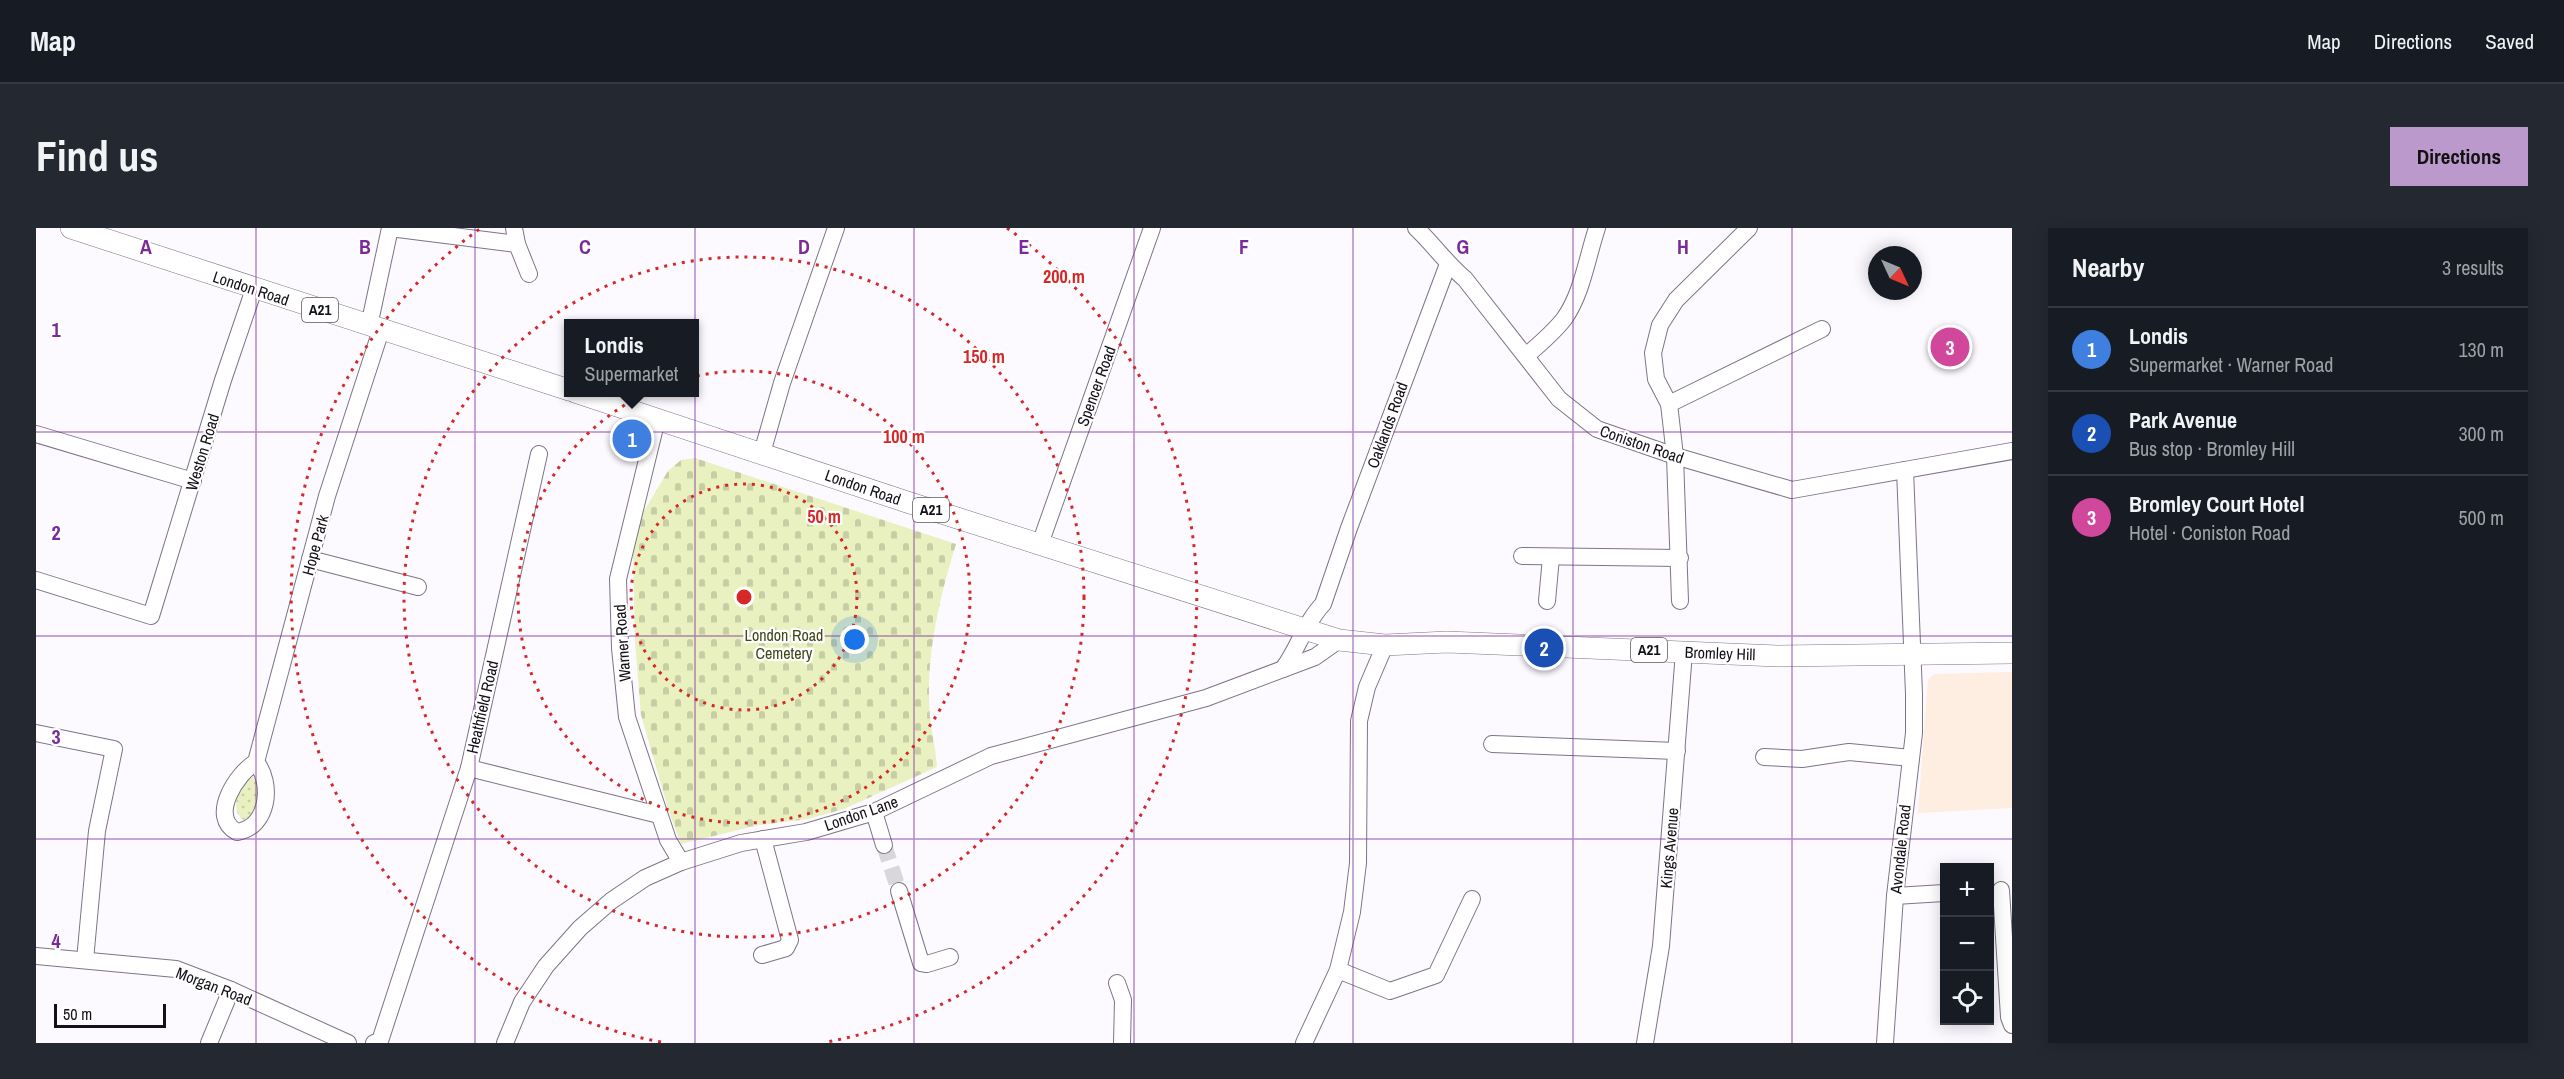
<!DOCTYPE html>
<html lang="en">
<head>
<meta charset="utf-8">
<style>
	body { margin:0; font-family:"Archivo Narrow",sans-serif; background:#242831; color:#f1f3f6 }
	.controls { position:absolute; right:18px; bottom:18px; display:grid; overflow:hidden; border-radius:0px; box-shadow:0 3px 15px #0003 }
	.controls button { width:54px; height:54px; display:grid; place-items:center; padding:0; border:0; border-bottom:2px solid #363941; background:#171b24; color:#f1f3f6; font:30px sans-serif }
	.compass { position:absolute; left:1832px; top:18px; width:54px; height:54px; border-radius:50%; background:#171b24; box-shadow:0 3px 15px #0003; rotate:134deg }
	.scale { position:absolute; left:18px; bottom:15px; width:112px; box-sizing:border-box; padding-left:6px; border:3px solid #141018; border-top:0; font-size:16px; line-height:21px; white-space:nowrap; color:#141018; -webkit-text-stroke:4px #fff; paint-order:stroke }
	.you { position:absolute; left:819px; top:412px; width:21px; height:21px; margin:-15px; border:4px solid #fff; border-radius:50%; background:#1a73e8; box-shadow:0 0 0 9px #1a73e833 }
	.badge { display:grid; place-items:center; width:39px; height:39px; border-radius:50%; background:#bb99cd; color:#fff; font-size:20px; font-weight:700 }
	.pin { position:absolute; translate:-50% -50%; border:3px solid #fff; box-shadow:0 2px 6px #0006 }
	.popup { position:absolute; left:528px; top:91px; width:135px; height:78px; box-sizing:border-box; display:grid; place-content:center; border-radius:0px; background:#171b24; filter:drop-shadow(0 2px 4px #0005); font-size:20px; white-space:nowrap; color:#9ea1a6 }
	.popup b { font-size:22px; color:#f1f3f6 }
	.popup::after { content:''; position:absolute; left:50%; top:100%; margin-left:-12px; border:12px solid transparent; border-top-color:#171b24 }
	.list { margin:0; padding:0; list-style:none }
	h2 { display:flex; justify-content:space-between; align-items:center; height:78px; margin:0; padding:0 24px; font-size:26px }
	h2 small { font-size:20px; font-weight:400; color:#9ea1a6 }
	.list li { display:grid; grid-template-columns:39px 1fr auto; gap:18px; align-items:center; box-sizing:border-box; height:84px; padding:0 24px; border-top:2px solid #363941 }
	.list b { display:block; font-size:22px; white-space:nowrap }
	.list p { margin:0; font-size:20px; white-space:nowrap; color:#9ea1a6 }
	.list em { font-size:20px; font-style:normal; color:#9ea1a6 }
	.icon { flex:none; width:33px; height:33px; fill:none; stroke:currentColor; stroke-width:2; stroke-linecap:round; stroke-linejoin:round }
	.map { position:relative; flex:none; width:1976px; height:815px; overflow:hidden; border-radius:0px }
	header { display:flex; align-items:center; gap:36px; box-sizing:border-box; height:84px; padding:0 30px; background:#171b24; border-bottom:2px solid #363941 }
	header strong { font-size:28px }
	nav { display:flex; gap:33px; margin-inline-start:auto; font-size:21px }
	.intro { display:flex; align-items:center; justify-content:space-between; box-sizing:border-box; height:144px; padding:0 36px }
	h1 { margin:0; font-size:42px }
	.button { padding:15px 27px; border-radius:0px; background:#bb99cd; color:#111; font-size:21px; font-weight:700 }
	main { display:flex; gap:36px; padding:0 36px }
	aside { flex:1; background:#171b24; border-radius:0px; box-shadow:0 3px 15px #0003 }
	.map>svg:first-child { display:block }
</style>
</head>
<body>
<header>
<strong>Map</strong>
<nav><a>Map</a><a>Directions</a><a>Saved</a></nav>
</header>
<div class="intro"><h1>Find us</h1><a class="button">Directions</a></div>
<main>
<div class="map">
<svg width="1976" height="815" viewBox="0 0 1976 815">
	<defs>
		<pattern id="grass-dots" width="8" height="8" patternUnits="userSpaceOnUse" patternTransform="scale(1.5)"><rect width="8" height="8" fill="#e9f1c1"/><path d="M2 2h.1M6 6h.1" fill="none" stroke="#c7cea5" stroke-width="1.8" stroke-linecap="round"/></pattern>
		<pattern id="cemetery-stones" width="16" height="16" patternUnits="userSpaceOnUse" patternTransform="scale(1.5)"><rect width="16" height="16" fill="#e9f1c1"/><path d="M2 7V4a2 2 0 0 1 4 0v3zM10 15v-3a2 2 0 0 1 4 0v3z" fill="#c7cea5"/></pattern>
	</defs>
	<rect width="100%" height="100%" fill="#fcfafe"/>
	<!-- commercial -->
	<polygon fill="#feede1" points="1976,444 1976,580 1882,585 1892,452 1898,446"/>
	<!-- grass -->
	<path fill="url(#grass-dots)" d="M217 549 222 554 221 574 218 586 208 592C192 583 203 556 217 549Z"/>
	<!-- cemetery -->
	<path fill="url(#cemetery-stones)" d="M659 230 920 316C903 371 889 431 894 489 896 506 900 522 901 539L808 581 772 591 723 597 645 616 633 584 605 487 599 415 597 327 599 303 608 283 632 243 645 232Z"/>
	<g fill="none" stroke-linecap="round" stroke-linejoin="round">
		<!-- minor-tunnel -->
		<polyline stroke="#d9d7dc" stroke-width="16" stroke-dasharray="16 8" stroke-linecap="butt" points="848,617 863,663"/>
		<defs>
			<g id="minor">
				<polyline points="354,0 481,16"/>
				<polyline points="478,0 481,16 493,46"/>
				<path d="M1380 0C1398 17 1411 36 1429 51L1523 171 1561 201 1639 228 1756 262 1976 223"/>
				<polyline points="333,98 354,0"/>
				<path d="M1491 127C1504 116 1517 105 1528 91 1546 66 1551 30 1561 0"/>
				<polyline points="1633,176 1786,101"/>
				<polyline points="621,191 582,351 584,420 591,489 632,612 645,634"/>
				<polyline points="0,206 157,253"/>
				<polyline points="726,225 746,155 800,0"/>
				<polyline points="503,226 433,540 623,587"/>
				<polyline points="1004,316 1116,0"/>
				<polyline points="1486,328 1644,330"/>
				<polyline points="274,331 382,359"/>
				<polyline points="0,352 115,388 187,152 218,61"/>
				<polyline points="1511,373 1515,329"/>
				<polyline points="1644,373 1639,228 1633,176 1620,151 1617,125 1624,97 1640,72 1713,0"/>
				<path d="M1247 441C1262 421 1270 393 1287 376L1313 300 1412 36"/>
				<polyline points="0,505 78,521 61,603 49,732"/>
				<polyline points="1456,516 1641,523"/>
				<polyline points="1728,529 1766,531 1813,524 1875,530"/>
				<path d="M220 534C237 555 233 599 201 604 172 589 201 545 220 534L291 268 345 102"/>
				<polyline points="838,584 848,617"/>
				<polyline points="1965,662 1973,789 1976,797"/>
				<polyline points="863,663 885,735 891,736 914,729"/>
				<polyline points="1859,668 1908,665"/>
				<polyline points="726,727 750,720 754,712 727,611"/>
				<polyline points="0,728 140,741 195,762 312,815"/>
				<polyline points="1302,742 1354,763 1400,747 1436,671"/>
				<polyline points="1081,755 1087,772 1086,815"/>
				<polyline points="173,815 195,762"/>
				<polyline points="338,815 344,813 433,540"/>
				<polyline points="469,815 486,774 510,738 544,700 575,673 609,650 645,634 705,615 770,604 838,584 955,528 1170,470 1279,429 1303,412"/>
				<polyline points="1268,815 1302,742 1316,684 1322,635 1323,493 1331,459 1349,417"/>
				<polyline points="1609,815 1625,718 1648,424"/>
				<polyline points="1849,815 1859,668 1878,505 1878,466 1869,242"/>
			</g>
			<g id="major">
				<polyline points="35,0 533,162"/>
				<polyline points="539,164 871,274 1303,412 1349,417 1411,414 1741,428 1976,425"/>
			</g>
		</defs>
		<!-- minor casing -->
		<use href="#minor" stroke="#7e7388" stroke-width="18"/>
		<!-- major casing -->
		<use href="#major" stroke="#7e7388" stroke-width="22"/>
		<!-- minor -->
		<use href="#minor" stroke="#fff" stroke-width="16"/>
		<!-- major -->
		<use href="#major" stroke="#fff" stroke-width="21"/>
	</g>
	<!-- grid -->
	<path fill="none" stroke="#7a2a9b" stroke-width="1.5" stroke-opacity="0.55" d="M220 0V815M439 0V815M659 0V815M878 0V815M1098 0V815M1317 0V815M1537 0V815M1756 0V815M0 204H1976M0 408H1976M0 611H1976"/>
	<!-- distance rings -->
	<g fill="none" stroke="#d62828" stroke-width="3" stroke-dasharray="3 6">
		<circle cx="708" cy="369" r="113"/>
		<circle cx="708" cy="369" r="226"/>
		<circle cx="708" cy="369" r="340"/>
		<path d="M625 814A453 453 0 0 1 445 0M971 0A453 453 0 0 1 791 814"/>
	</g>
	<g text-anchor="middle" stroke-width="4.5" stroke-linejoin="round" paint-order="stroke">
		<!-- shield labels -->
		<g fill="#fff" stroke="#5a585d" stroke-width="1.5">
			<rect x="266" y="70" width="36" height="24" rx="4.5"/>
			<rect x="877" y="270" width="36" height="24" rx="4.5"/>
			<rect x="1595" y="410" width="36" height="24" rx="4.5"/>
		</g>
		<g font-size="15" font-weight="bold" fill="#141018">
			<text x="284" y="87">A21</text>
			<text x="895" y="287">A21</text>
			<text x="1613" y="427">A21</text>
		</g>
		<!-- street labels -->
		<g font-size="16" fill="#141018" stroke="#fff">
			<text transform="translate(215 60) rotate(18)" y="6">London Road</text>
			<text transform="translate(1060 158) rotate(-70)" y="6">Spencer Road</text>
			<text transform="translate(1351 197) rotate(-70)" y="6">Oaklands Road</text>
			<text transform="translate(1606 216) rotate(19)" y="6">Coniston Road</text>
			<text transform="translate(166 224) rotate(-73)" y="6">Weston Road</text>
			<text transform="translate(827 259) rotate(19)" y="6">London Road</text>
			<text transform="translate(279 317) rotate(-75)" y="6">Hope Park</text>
			<text transform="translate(586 415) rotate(-94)" y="6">Warner Road</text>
			<text transform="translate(1684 425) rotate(2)" y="6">Bromley Hill</text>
			<text transform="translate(446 479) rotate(-77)" y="6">Heathfield Road</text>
			<text transform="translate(825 585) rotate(-19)" y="6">London Lane</text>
			<text transform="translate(1633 620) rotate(-85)" y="6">Kings Avenue</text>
			<text transform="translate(1864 621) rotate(-84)" y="6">Avondale Road</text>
			<text transform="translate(178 758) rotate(21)" y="6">Morgan Road</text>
		</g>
		<!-- park labels -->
		<g font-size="16" fill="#414717" stroke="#fff">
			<text x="748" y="413">London Road<tspan x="748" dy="18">Cemetery</tspan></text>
		</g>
	</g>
	<g font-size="20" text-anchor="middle" font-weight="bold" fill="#7a2a9b" stroke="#fff" stroke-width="4.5" stroke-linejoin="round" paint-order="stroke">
		<text x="110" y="26">A</text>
		<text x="329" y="26">B</text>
		<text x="549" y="26">C</text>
		<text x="768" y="26">D</text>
		<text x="988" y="26">E</text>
		<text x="1208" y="26">F</text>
		<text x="1427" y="26">G</text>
		<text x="1647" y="26">H</text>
		<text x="20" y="109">1</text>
		<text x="20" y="312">2</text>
		<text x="20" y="516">3</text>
		<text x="20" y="720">4</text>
	</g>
	<circle cx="708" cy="369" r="9" fill="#d62828" stroke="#fff" stroke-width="3"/>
	<g font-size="18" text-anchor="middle" font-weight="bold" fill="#d62828" stroke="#fff" stroke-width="4.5" stroke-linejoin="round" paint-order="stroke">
		<text x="1028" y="55">200 m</text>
		<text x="948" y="135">150 m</text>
		<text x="868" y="215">100 m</text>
		<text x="788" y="295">50 m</text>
	</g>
</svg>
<div class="controls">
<button>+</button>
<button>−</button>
<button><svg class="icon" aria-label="locate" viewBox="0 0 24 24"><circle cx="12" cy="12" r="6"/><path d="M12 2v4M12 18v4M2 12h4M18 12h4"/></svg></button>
</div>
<svg class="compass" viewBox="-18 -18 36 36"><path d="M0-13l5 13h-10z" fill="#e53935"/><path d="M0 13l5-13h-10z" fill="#9ea1a6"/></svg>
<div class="scale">50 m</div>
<div class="you"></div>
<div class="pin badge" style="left:596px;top:211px;background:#3f7fe0">1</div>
<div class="popup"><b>Londis</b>Supermarket</div>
<div class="pin badge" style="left:1508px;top:420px;background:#1a4fb4">2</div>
<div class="pin badge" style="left:1914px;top:119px;background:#d1479c">3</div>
</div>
<aside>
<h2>Nearby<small>3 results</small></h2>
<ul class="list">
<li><span class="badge" style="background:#3f7fe0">1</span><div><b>Londis</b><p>Supermarket · Warner Road</p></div><em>130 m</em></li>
<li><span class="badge" style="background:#1a4fb4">2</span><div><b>Park Avenue</b><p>Bus stop · Bromley Hill</p></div><em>300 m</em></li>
<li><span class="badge" style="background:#d1479c">3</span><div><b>Bromley Court Hotel</b><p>Hotel · Coniston Road</p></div><em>500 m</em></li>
</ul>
</aside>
</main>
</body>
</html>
